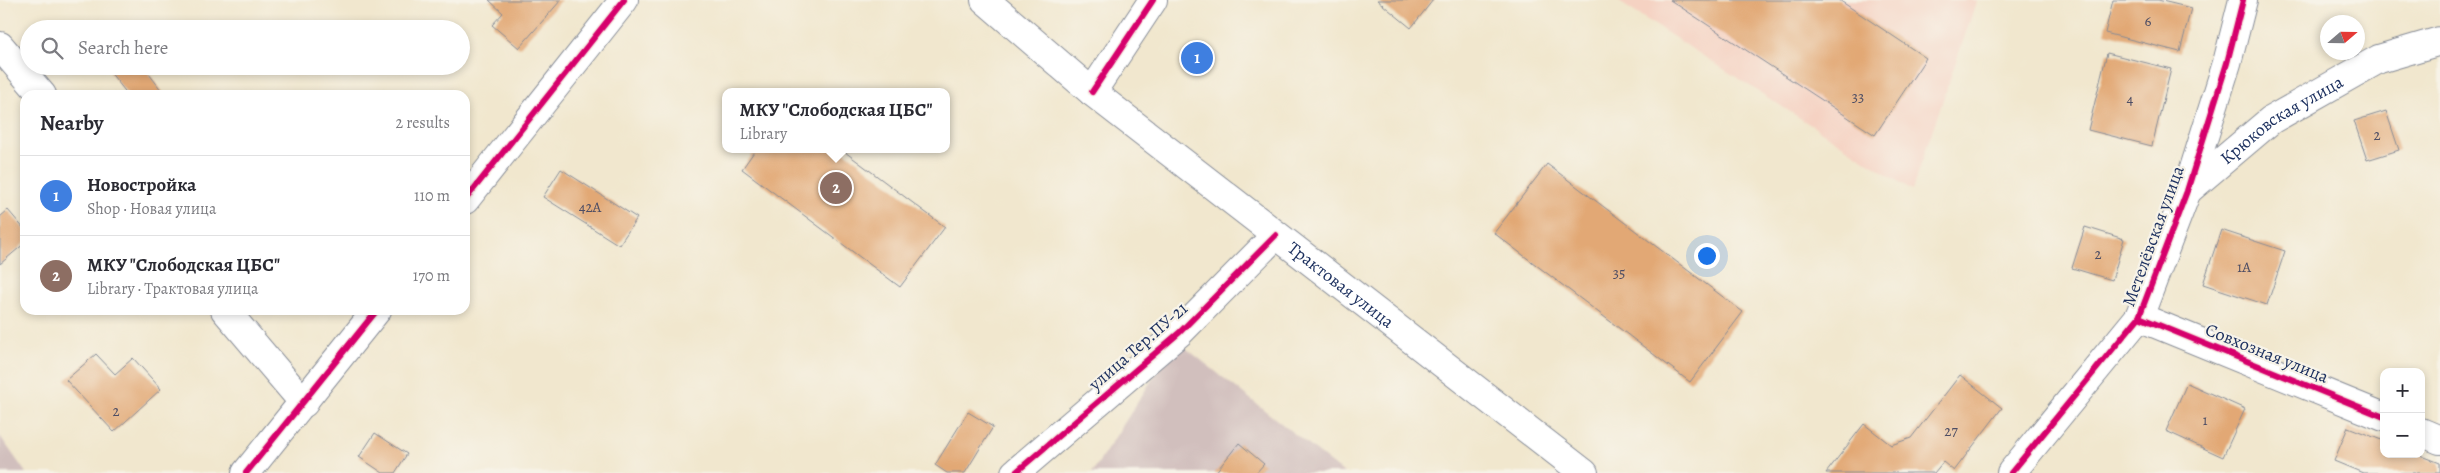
<!DOCTYPE html>
<html lang="en">
<head>
<meta charset="utf-8">
<style>
	body { margin:0; font-family:Alegreya,serif; background:#f2f2f3; color:#2b2b33 }
	.controls { position:absolute; right:15px; bottom:15px; display:grid; overflow:hidden; border-radius:10px; box-shadow:0 2px 8px #0003 }
	.controls button { width:45px; height:45px; display:grid; place-items:center; padding:0; border:0; border-bottom:1px solid #e1e1e2; background:#fff; color:#2b2b33; font:25px sans-serif }
	.compass { position:absolute; left:2320px; top:15px; width:45px; height:45px; border-radius:50%; background:#fff; box-shadow:0 2px 8px #0003; rotate:70deg }
	.you { position:absolute; left:1706px; top:255px; width:18px; height:18px; margin:-12px; border:4px solid #fff; border-radius:50%; background:#1a73e8; box-shadow:0 0 0 8px #1a73e833 }
	.badge { display:grid; place-items:center; width:32px; height:32px; border-radius:50%; background:#1a73e8; color:#fff; font-size:16px; font-weight:700 }
	.pin { position:absolute; translate:-50% -50%; border:2px solid #fff; box-shadow:0 1px 5px #0006 }
	.popup { position:absolute; left:722px; top:88px; width:228px; height:65px; box-sizing:border-box; display:grid; place-content:center; border-radius:10px; background:#fff; filter:drop-shadow(0 1px 4px #0005); font-size:16px; white-space:nowrap; color:#7c7c81 }
	.popup b { font-size:19px; color:#2b2b33 }
	.popup::after { content:''; position:absolute; left:50%; top:100%; margin-left:-10px; border:10px solid transparent; border-top-color:#fff }
	.list { margin:0; padding:0; list-style:none }
	h2 { display:flex; justify-content:space-between; align-items:center; height:65px; margin:0; padding:0 20px; font-size:21px }
	h2 small { font-size:16px; font-weight:400; color:#7c7c81 }
	.list li { display:grid; grid-template-columns:32px 1fr auto; gap:15px; align-items:center; box-sizing:border-box; height:80px; padding:0 20px; border-top:1px solid #e1e1e2 }
	.list b { display:block; font-size:19px; white-space:nowrap }
	.list p { margin:0; font-size:16px; white-space:nowrap; color:#7c7c81 }
	.list em { font-size:16px; font-style:normal; color:#7c7c81 }
	.icon { flex:none; width:28px; height:28px; fill:none; stroke:currentColor; stroke-width:2; stroke-linecap:round; stroke-linejoin:round }
	.map { position:relative; flex:none; width:2440px; height:473px; overflow:hidden }
	.search { position:absolute; background:#fff; box-shadow:0 2px 8px #0003; left:20px; top:20px; width:450px; height:55px; display:flex; align-items:center; gap:12px; box-sizing:border-box; padding:0 18px; border-radius:28px; color:#7c7c81; font-size:19px }
	.panel { position:absolute; background:#fff; box-shadow:0 2px 8px #0003; left:20px; top:90px; width:450px; height:225px; border-radius:15px }
	.map>svg:first-child { display:block }
</style>
</head>
<body>
<div class="map">
<svg width="2440" height="473" viewBox="0 0 2440 473">
	<rect width="100%" height="100%" fill="#f7f3e8"/>
	<filter id="ink" filterUnits="userSpaceOnUse"><feTurbulence type="fractalNoise" baseFrequency=".02" numOctaves="2"/><feDisplacementMap in="SourceGraphic" scale="10" xChannelSelector="R" yChannelSelector="G"/><feConvolveMatrix kernelMatrix="1 2 1 2 8 2 1 2 1" color-interpolation-filters="sRGB"/></filter>
	<filter id="wash" filterUnits="userSpaceOnUse"><feTurbulence type="fractalNoise" baseFrequency=".0096" numOctaves="4" result="noise"/><feDisplacementMap in="SourceGraphic" scale="20" xChannelSelector="R" yChannelSelector="G"/><feGaussianBlur stdDeviation="1.12" result="paint"/><feColorMatrix in="noise" values="0 0 0 0 0 0 0 0 0 0 0 0 0 0 0 0 0 1.4 0 .05"/><feComposite in="paint" operator="in"/></filter>
	<g filter="url(#wash)">
		<rect width="100%" height="100%" fill="#f1e7ce"/>
		<!-- built -->
		<polygon fill="#f5d2c2" points="1616,0 1977,0 1912,190"/>
		<!-- industrial -->
		<g fill="#d1bfbd">
			<polygon points="1177,341 1344,473 1092,473"/>
			<polygon points="0,436 26,473 0,473"/>
		</g>
		<g id="blocks">
			<!-- building -->
			<g fill="#e2a874">
				<polygon points="489,0 561,0 519,48 492,25 503,13"/>
				<polygon points="1377,0 1433,0 1411,28"/>
				<polygon points="1670,0 1839,0 1926,58 1875,135"/>
				<polygon points="2113,0 2158,0 2191,8 2180,52 2105,33"/>
				<polygon points="2107,53 2171,69 2152,146 2088,130"/>
				<polygon points="118,66 143,66 165,95 128,95 110,72"/>
				<polygon points="2386,111 2399,150 2367,160 2354,121"/>
				<polygon points="756,149 841,149 945,227 900,287 742,169"/>
				<polygon points="1547,164 1743,312 1690,382 1494,233"/>
				<polygon points="561,169 637,218 619,245 543,197"/>
				<polygon points="8,210 25,230 25,243 0,264 0,217"/>
				<polygon points="2085,227 2124,239 2112,280 2072,268"/>
				<polygon points="2221,230 2285,251 2267,305 2203,284"/>
				<polygon points="96,354 115,374 133,358 161,389 114,432 66,380"/>
				<polygon points="1960,375 2002,408 1954,471 1943,462 1934,473 1826,473 1864,424 1891,445 1911,438"/>
				<polygon points="2187,383 2245,409 2223,457 2166,431"/>
				<polygon points="968,412 993,427 965,473 947,473 935,465"/>
				<polygon points="2348,427 2384,441 2384,454 2417,454 2440,463 2440,473 2363,473 2334,461"/>
				<polygon points="375,433 407,454 395,473 383,473 359,457"/>
				<polygon points="1239,443 1264,464 1256,473 1215,473"/>
			</g>
		</g>
	</g>
	<g filter="url(#ink)">
		<use href="#blocks" fill-opacity="0" stroke="#868b96" stroke-width="1"/>
		<g fill="none" stroke-linecap="round" stroke-linejoin="round">
			<defs>
				<g id="street">
					<polyline points="0,46 42,95"/>
					<polyline points="1092,92 1153,0"/>
					<path id="s1" d="M2187 191 2271 120 2379 59 2440 41"/>
					<polyline points="465,200 624,0"/>
					<polyline points="225,310 304,403"/>
					<polyline points="2139,317 2384,417"/>
					<polyline points="2421,432 2440,440"/>
					<polyline points="246,473 377,310"/>
					<polyline points="1015,473 1180,332 1276,235"/>
					<polyline points="2011,473 2139,317 2187,191 2227,63 2243,0"/>
				</g>
				<g id="highway">
					<path id="s2" d="M985 0 1092 92 1584 473"/>
				</g>
			</defs>
			<!-- street casing -->
			<use href="#street" stroke="#868b96" stroke-width="30"/>
			<!-- highway casing -->
			<use href="#highway" stroke="#868b96" stroke-width="30"/>
			<!-- street -->
			<use href="#street" stroke="#fff" stroke-width="28"/>
			<!-- highway -->
			<use href="#highway" stroke="#fff" stroke-width="28"/>
			<defs>
				<g id="cycleway">
					<polyline points="1092,92 1153,0"/>
					<polyline points="465,200 624,0"/>
					<polyline points="2139,317 2384,417"/>
					<polyline points="246,473 377,310"/>
					<polyline points="1015,473 1180,332 1276,235"/>
					<polyline points="2011,473 2139,317 2187,191 2227,63 2243,0"/>
				</g>
			</defs>
			<!-- cycleway casing -->
			<use href="#cycleway" stroke="#f7f3e8" stroke-width="9"/>
			<!-- cycleway -->
			<use href="#cycleway" stroke="#d6006c" stroke-width="6"/>
		</g>
	</g>
	<g text-anchor="middle" stroke-width="4.5" stroke-linejoin="round" paint-order="stroke">
		<!-- number labels -->
		<g font-size="15" fill="#4d4d64">
			<text x="2148" y="26">6</text>
			<text x="1858" y="102">33</text>
			<text x="2130" y="104">4</text>
			<text x="2377" y="140">2</text>
			<text x="590" y="212">42А</text>
			<text x="2098" y="259">2</text>
			<text x="2244" y="272">1А</text>
			<text x="1619" y="278">35</text>
			<text x="116" y="416">2</text>
			<text x="2205" y="425">1</text>
			<text x="1951" y="436">27</text>
		</g>
		<!-- street labels -->
		<g font-size="18" fill="#1b2f5e" stroke="#f7f3e8">
			<text dy="6" stroke="none"><textPath href="#s1" startOffset="119">Крюковская улица</textPath></text>
			<text transform="translate(2153 236) rotate(-70)" y="6">Метелёвская улица</text>
			<text dy="6" stroke="none"><textPath href="#s2" startOffset="456">Трактовая улица</textPath></text>
			<text transform="translate(1138 346) rotate(-41)" y="6">улица Тер.ПУ-21</text>
			<text transform="translate(2267 353) rotate(22)" y="6">Совхозная улица</text>
		</g>
	</g>
</svg>
<div class="controls">
<button>+</button>
<button>−</button>
</div>
<svg class="compass" viewBox="-18 -18 36 36"><path d="M0-13l5 13h-10z" fill="#e53935"/><path d="M0 13l5-13h-10z" fill="#7c7c81"/></svg>
<div class="you"></div>
<div class="pin badge" style="left:1197px;top:58px;background:#3f7fe0">1</div>
<div class="pin badge" style="left:836px;top:188px;background:#8d6e63">2</div>
<div class="popup"><b>МКУ &quot;Слободская ЦБС&quot;</b>Library</div>
<div class="search"><svg class="icon" aria-label="search" viewBox="0 0 24 24"><circle cx="10" cy="10" r="6"/><path d="M15 15l6 6"/></svg>Search here</div>
<section class="panel">
<h2>Nearby<small>2 results</small></h2>
<ul class="list">
<li><span class="badge" style="background:#3f7fe0">1</span><div><b>Новостройка</b><p>Shop · Новая улица</p></div><em>110 m</em></li>
<li><span class="badge" style="background:#8d6e63">2</span><div><b>МКУ &quot;Слободская ЦБС&quot;</b><p>Library · Трактовая улица</p></div><em>170 m</em></li>
</ul>
</section>
</div>
</body>
</html>
